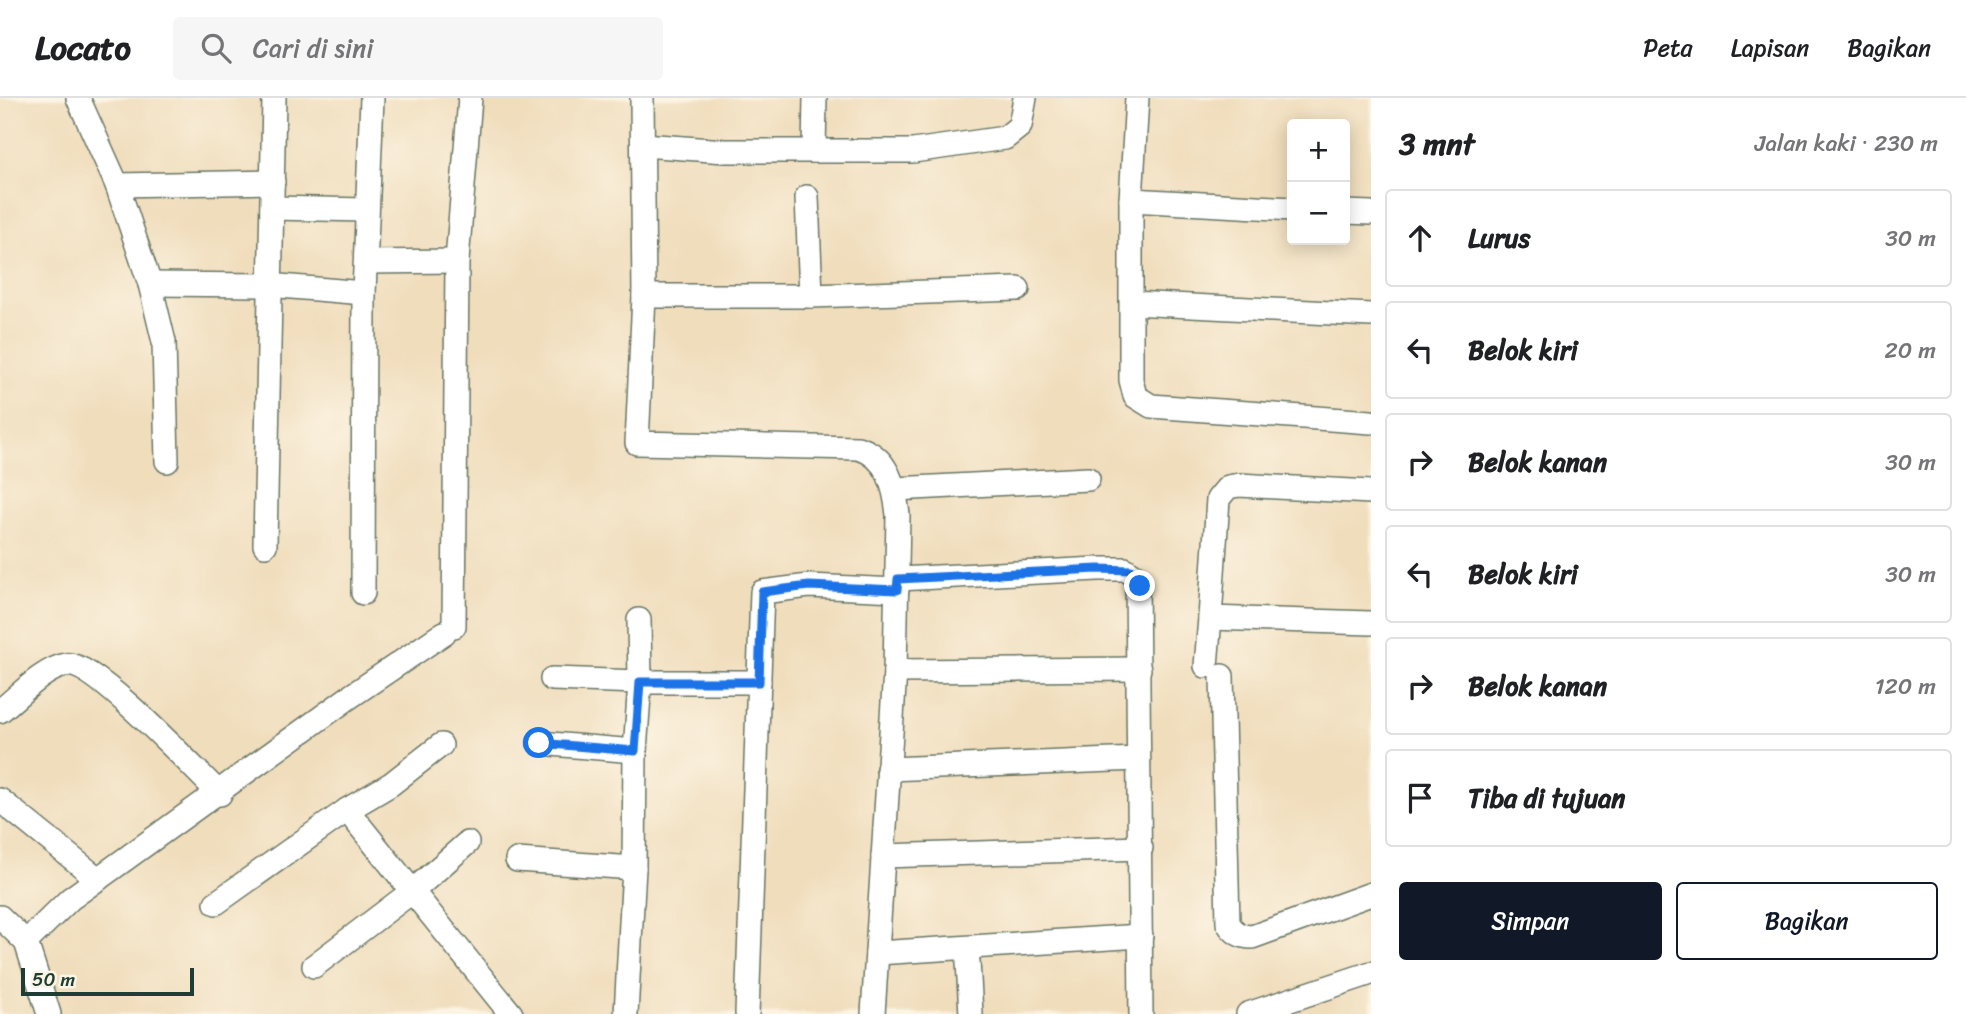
<!DOCTYPE html>
<html lang="id">
<head>
<meta charset="utf-8">
<style>
	body { margin:0; font-family:Sriracha,sans-serif; background:#f6f6f6; color:#202124 }
	.controls { position:absolute; right:21px; top:21px; display:grid; overflow:hidden; border-radius:7px; box-shadow:0 4px 18px #0003 }
	.controls button { width:63px; height:63px; display:grid; place-items:center; padding:0; border:0; border-bottom:2px solid #e0e0e0; background:#fff; color:#202124; font:35px sans-serif }
	.scale { position:absolute; left:21px; bottom:18px; width:173px; box-sizing:border-box; padding-left:7px; border:4px solid #1f3d34; border-top:0; font-size:19px; line-height:24px; white-space:nowrap; color:#1f3d34; -webkit-text-stroke:5px #fcf5e5; paint-order:stroke }
	.stop { position:absolute; width:21px; height:21px; margin:-16px; border:5px solid #1a73e8; border-radius:50%; background:#fff }
	.stop.end { background:#1a73e8; border-color:#fff; box-shadow:0 2px 7px #0008 }
	.list { margin:0; padding:0; list-style:none }
	h2 { display:flex; justify-content:space-between; align-items:center; height:91px; margin:0; padding:0 28px; font-size:30px }
	h2 small { font-size:23px; font-weight:400; color:#757577 }
	.list li { display:grid; grid-template-columns:46px 1fr auto; gap:21px; align-items:center; box-sizing:border-box; height:98px; margin:0 14px 14px; padding:0 14px; border:2px solid #e0e0e0; border-radius:7px }
	.list b { display:block; font-size:26px; white-space:nowrap }
	.list em { font-size:23px; font-style:normal; color:#757577 }
	.actions { display:flex; gap:14px; padding:21px 28px }
	.actions a { flex:1; padding:16px 0; border:2px solid #111827; border-radius:7px; text-align:center; font-size:24px; color:#111827 }
	.actions .main { background:#111827; color:#fff }
	.icon { flex:none; width:38px; height:38px; fill:none; stroke:currentColor; stroke-width:2; stroke-linecap:round; stroke-linejoin:round }
	.map { position:relative; flex:none; width:1371px; height:916px; overflow:hidden }
	header { display:flex; align-items:center; gap:42px; box-sizing:border-box; height:98px; padding:0 35px; background:#fff; border-bottom:2px solid #e0e0e0 }
	header strong { font-size:33px }
	nav { display:flex; gap:38px; margin-inline-start:auto; font-size:24px }
	.search { width:490px; height:63px; background:#f6f6f6; display:flex; align-items:center; gap:18px; box-sizing:border-box; padding:0 24px; border-radius:7px; color:#757577; font-size:26px }
	main { display:flex }
	aside { flex:1; background:#fff }
	.map>svg:first-child { display:block }
</style>
</head>
<body>
<header>
<strong>Locato</strong>
<div class="search"><svg class="icon" aria-label="search" viewBox="0 0 24 24"><circle cx="10" cy="10" r="6"/><path d="M15 15l6 6"/></svg>Cari di sini</div>
<nav><a>Peta</a><a>Lapisan</a><a>Bagikan</a></nav>
</header>
<main>
<div class="map">
<svg width="1371" height="916" viewBox="0 0 1371 916">
	<rect width="100%" height="100%" fill="#fcf5e5"/>
	<filter id="ink" filterUnits="userSpaceOnUse"><feTurbulence type="fractalNoise" baseFrequency=".0143" numOctaves="2"/><feDisplacementMap in="SourceGraphic" scale="14" xChannelSelector="R" yChannelSelector="G"/><feConvolveMatrix kernelMatrix="1 2 1 2 8 2 1 2 1" color-interpolation-filters="sRGB"/></filter>
	<filter id="wash" filterUnits="userSpaceOnUse"><feTurbulence type="fractalNoise" baseFrequency=".00686" numOctaves="4" result="noise"/><feDisplacementMap in="SourceGraphic" scale="28" xChannelSelector="R" yChannelSelector="G"/><feGaussianBlur stdDeviation="1.57" result="paint"/><feColorMatrix in="noise" values="0 0 0 0 0 0 0 0 0 0 0 0 0 0 0 0 0 1.4 0 .05"/><feComposite in="paint" operator="in"/></filter>
	<g filter="url(#wash)">
		<rect width="100%" height="100%" fill="#f0ddbc"/>
	</g>
	<g filter="url(#ink)">
		<g fill="none" stroke-linecap="round" stroke-linejoin="round">
			<defs>
				<g id="minor">
					<polyline points="78,0 117,87 150,186 164,244 167,363"/>
					<path d="M642 0 644 198 637 345 858 350C888 358 895 389 898 417L895 573 873 916"/>
					<polyline points="1137,0 1131,102 1131,282 1135,298 1151,308 1371,324"/>
					<polyline points="643,47 725,53 913,53 1005,40 1020,28 1025,0"/>
					<polyline points="814,53 815,0"/>
					<polyline points="117,87 273,84"/>
					<polyline points="1131,102 1292,111"/>
					<polyline points="272,110 366,112"/>
					<polyline points="1345,114 1371,115"/>
					<polyline points="367,164 457,163"/>
					<polyline points="150,186 268,187 364,195"/>
					<polyline points="644,198 811,198 807,99"/>
					<polyline points="811,198 1018,191"/>
					<polyline points="1132,205 1371,217"/>
					<polyline points="895,391 1088,381"/>
					<polyline points="1371,394 1239,387 1228,389 1218,401 1210,520 1371,525"/>
					<polyline points="265,447 274,0"/>
					<polyline points="898,481 1098,471 1125,471 1137,479 1141,916"/>
					<polyline points="363,495 364,195 372,0"/>
					<polyline points="454,528 457,163 470,0"/>
					<polyline points="1206,568 1210,520"/>
					<polyline points="895,573 1139,571"/>
					<path d="M1222 578 1228 825C1234 835 1241 839 1252 839L1371 796"/>
					<polyline points="552,581 640,584 639,522"/>
					<path d="M0 613C18 599 43 571 66 567 93 562 196 673 220 696"/>
					<polyline points="539,645 635,653"/>
					<polyline points="888,671 1138,661"/>
					<polyline points="0,702 98,781"/>
					<polyline points="347,712 511,916"/>
					<polyline points="883,758 1141,750"/>
					<polyline points="517,762 634,770"/>
					<polyline points="216,805 347,712 391,686 441,647"/>
					<polyline points="0,819 26,844"/>
					<polyline points="877,855 1141,838"/>
					<polyline points="968,863 971,916"/>
					<polyline points="314,868 414,792 467,745"/>
					<polyline points="49,916 26,844 70,801 351,598 444,535"/>
					<polyline points="626,916 634,770 635,653 640,584 759,584"/>
					<polyline points="747,916 762,494 809,488 897,492"/>
					<polyline points="1248,916 1371,875"/>
				</g>
			</defs>
			<!-- minor casing -->
			<use href="#minor" stroke="#687564" stroke-width="26"/>
			<!-- minor -->
			<use href="#minor" stroke="#fff" stroke-width="23"/>
		</g>
	</g>
	<g fill="none" stroke-linecap="round" stroke-linejoin="round" filter="url(#ink)">
		<!-- route -->
		<polyline stroke="#1a73e8" stroke-width="9" points="539,645 635,653 640,584 759,584 762,494 809,488 897,492 898,481 1098,471 1131,472 1137,479 1140,488"/>
	</g>
</svg>
<div class="controls">
<button>+</button>
<button>−</button>
</div>
<div class="scale">50 m</div>
<div class="stop" style="left:539px;top:645px"></div>
<div class="stop end" style="left:1140px;top:488px"></div>
</div>
<aside>
<h2>3 mnt<small>Jalan kaki · 230 m</small></h2>
<ul class="list">
<li><svg class="icon" aria-label="ahead" viewBox="0 0 24 24"><path d="M12 20V5M6 11l6-6 6 6"/></svg><div><b>Lurus</b></div><em>30 m</em></li>
<li><svg class="icon" aria-label="left" viewBox="0 0 24 24"><path d="M17 20v-9H6M10 6l-5 5 5 5"/></svg><div><b>Belok kiri</b></div><em>20 m</em></li>
<li><svg class="icon" aria-label="right" viewBox="0 0 24 24"><path d="M7 20v-9h11M14 6l5 5-5 5"/></svg><div><b>Belok kanan</b></div><em>30 m</em></li>
<li><svg class="icon" aria-label="left" viewBox="0 0 24 24"><path d="M17 20v-9H6M10 6l-5 5 5 5"/></svg><div><b>Belok kiri</b></div><em>30 m</em></li>
<li><svg class="icon" aria-label="right" viewBox="0 0 24 24"><path d="M7 20v-9h11M14 6l5 5-5 5"/></svg><div><b>Belok kanan</b></div><em>120 m</em></li>
<li><svg class="icon" aria-label="arrive" viewBox="0 0 24 24"><path d="M6 21V4h12l-3 4 3 4H6"/></svg><div><b>Tiba di tujuan</b></div></li>
</ul>
<div class="actions"><a class="main">Simpan</a><a>Bagikan</a></div>
</aside>
</main>
</body>
</html>
